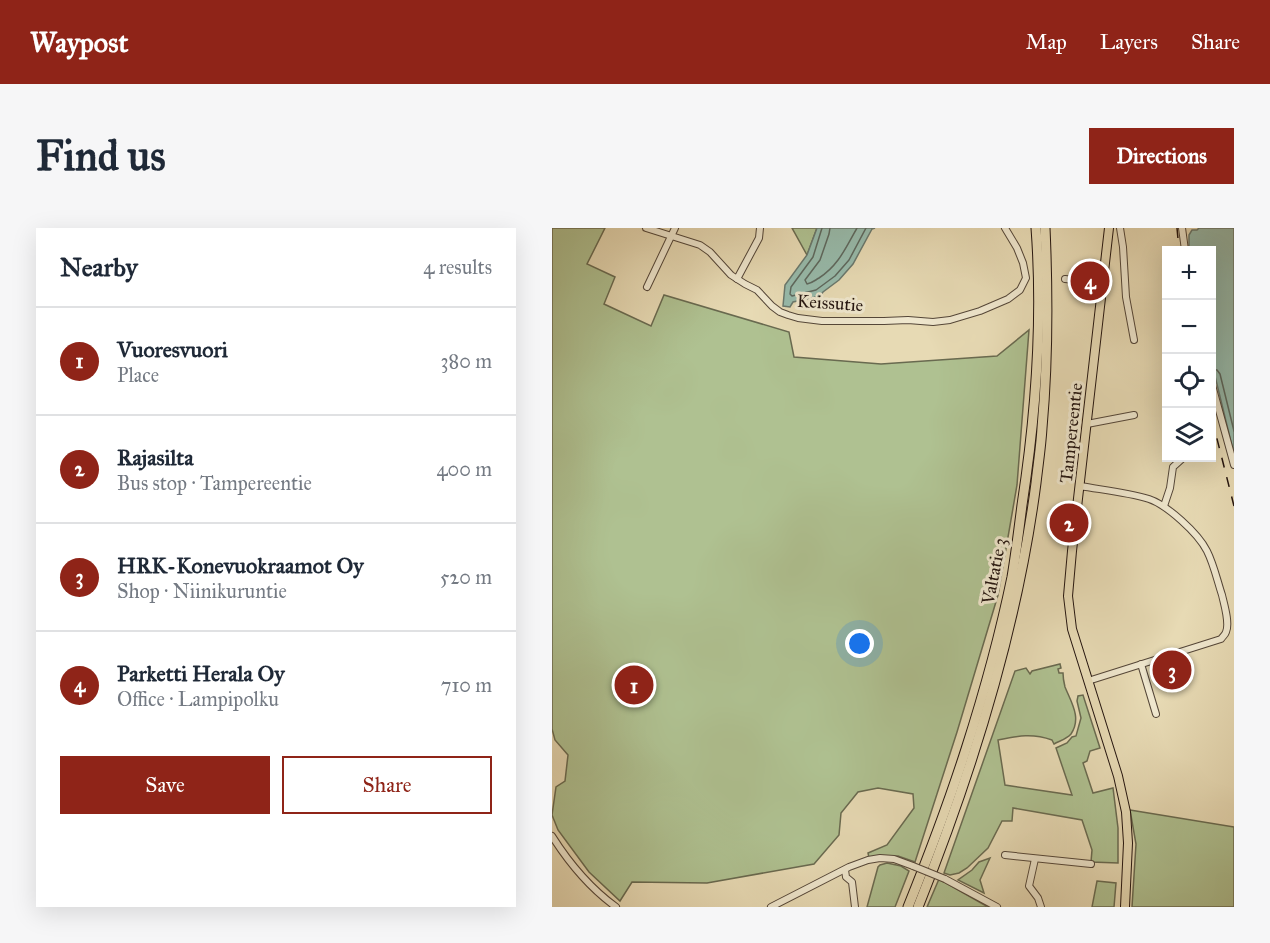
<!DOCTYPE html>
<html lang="en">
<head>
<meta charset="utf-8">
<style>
	body { margin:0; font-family:"IM FELL Great Primer",serif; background:#f6f6f7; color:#1f2937 }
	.controls { position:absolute; right:18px; top:18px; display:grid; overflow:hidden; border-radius:0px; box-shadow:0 6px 24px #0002 }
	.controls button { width:54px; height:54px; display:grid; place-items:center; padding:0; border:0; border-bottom:2px solid #e0e1e3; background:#fff; color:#1f2937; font:30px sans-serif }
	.you { position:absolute; left:308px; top:416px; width:21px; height:21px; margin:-15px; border:4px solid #fff; border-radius:50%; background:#1a73e8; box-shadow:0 0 0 9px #1a73e833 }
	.badge { display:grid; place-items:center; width:39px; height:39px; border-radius:50%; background:#8f2418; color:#fff; font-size:20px; font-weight:700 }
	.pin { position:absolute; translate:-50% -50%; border:3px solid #fff; box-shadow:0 2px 6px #0006 }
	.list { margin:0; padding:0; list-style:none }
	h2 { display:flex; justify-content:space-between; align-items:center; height:78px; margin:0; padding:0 24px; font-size:26px }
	h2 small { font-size:20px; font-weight:400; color:#747a83 }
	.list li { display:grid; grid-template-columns:39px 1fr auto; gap:18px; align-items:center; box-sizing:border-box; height:108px; padding:0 24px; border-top:2px solid #e0e1e3 }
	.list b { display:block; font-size:22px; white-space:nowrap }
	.list p { margin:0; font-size:20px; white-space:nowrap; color:#747a83 }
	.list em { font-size:20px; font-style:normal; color:#747a83 }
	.actions { display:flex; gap:12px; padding:18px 24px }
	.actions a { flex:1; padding:14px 0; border:2px solid #8f2418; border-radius:0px; text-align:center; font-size:21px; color:#8f2418 }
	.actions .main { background:#8f2418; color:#fff }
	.icon { flex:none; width:33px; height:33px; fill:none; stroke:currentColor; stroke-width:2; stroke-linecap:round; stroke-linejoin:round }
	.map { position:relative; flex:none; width:682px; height:679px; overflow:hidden; border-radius:0px }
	header { display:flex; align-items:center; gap:36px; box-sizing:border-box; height:84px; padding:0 30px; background:#8f2418; color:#fff }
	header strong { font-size:28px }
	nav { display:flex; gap:33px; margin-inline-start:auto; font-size:21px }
	.intro { display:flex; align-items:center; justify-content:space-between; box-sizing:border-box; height:144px; padding:0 36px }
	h1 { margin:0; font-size:42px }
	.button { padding:15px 27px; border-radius:0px; background:#8f2418; color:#fff; font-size:21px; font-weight:700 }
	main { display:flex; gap:36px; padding:0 36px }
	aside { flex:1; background:#fff; border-radius:0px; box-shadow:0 6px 24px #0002 }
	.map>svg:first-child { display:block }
</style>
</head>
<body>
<header>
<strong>Waypost</strong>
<nav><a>Map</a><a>Layers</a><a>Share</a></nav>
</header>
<div class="intro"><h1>Find us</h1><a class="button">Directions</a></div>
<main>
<aside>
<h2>Nearby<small>4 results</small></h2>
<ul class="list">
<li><span class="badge">1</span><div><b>Vuoresvuori</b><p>Place</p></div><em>380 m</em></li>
<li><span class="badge">2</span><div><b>Rajasilta</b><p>Bus stop · Tampereentie</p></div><em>400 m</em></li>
<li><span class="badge">3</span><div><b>HRK-Konevuokraamot Oy</b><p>Shop · Niinikuruntie</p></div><em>520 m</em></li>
<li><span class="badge">4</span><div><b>Parketti Herala Oy</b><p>Office · Lampipolku</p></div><em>710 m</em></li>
</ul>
<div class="actions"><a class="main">Save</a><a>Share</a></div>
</aside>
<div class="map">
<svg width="682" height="679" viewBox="0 0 682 679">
	<rect width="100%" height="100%" fill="#e7dab4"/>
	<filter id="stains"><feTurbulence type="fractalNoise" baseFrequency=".00333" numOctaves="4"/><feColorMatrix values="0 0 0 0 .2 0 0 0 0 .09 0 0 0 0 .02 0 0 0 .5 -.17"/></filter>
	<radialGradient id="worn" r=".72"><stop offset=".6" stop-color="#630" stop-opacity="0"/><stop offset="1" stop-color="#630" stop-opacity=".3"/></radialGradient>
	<!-- green -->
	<g fill="#afc191" stroke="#696a50" stroke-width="1.5">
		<polygon points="0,0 53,0 35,36 63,49 52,76 99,98 112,67 237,104 242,129 329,136 445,128 477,102 465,257 446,367 405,504 363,634 346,628 317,630 316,625 335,617 362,580 361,566 326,560 306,564 289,585 287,607 262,636 155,655 80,654 68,673 37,644 6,602 0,587 4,559 13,553 16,527 3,512 0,501"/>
		<polygon points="240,0 265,0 255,27"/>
		<path d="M508 436 509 440 506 441 507 445H511C511 450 512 455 513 459 519 474 530 490 519 506 515 511 507 513 502 516L500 512C480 505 466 508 446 512L453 557 520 567 504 520 515 515 520 509 524 508 529 490 525 473 526 468 531 467 548 520 538 523 535 533 531 535 541 565 561 560 566 600V635L539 634 540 622 530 592 461 580 460 593H450L436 620 415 640 407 645 398 647 392 645 463 443 474 440 478 446 480 443Z"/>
		<polygon points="578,582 682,599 682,679 580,679 584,616"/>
		<polygon points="438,630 428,652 432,665 406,652 420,642 427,634"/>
		<polygon points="335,635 349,638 357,643 343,679 315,679 326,639 328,637"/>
		<polygon points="387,651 436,679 375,679"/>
		<polygon points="545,653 564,655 562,679 540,679"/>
	</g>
	<!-- water -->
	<g fill="#97bbac" stroke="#69786d" stroke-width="1.5">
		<polygon points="265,0 323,0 320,1 301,36 287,52 271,64 268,68 241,74 238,79 231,78 233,57 255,27"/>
		<polygon points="647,0 682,0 682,226 660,136 660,22 637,22 637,7 640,2 645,2"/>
	</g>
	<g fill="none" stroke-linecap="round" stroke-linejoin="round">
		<!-- shore -->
		<g stroke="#5d685e" stroke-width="1.5">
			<polyline points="270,0 261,29 239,59 238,66 240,68 264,62 283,48 297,32 314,0"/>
			<path d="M278 0 277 6 268 32 253 52 255 56C260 55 262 53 267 50 287 37 294 19 305 0"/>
			<polyline points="660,141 665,142 668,146 682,203"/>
		</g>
		<defs>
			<g id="minor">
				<polyline points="94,0 148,17 158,24 179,47 193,56 205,62 220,78 228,84 236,87 246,90 270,93 332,93 356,92 381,94 398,92 428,83 456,71 468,62 474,50 471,35 465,20 453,0"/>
				<polyline points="568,0 571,19 574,69 582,112"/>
				<polyline points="630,0 633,22"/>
				<polyline points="185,51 207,10 208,0"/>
				<polyline points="513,51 551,55"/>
				<polyline points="95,59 123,0"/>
				<polyline points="660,157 682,237"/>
				<polyline points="535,196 582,187"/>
				<path d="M528 258C551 262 574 264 597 271 615 277 646 305 655 323 662 337 665 352 670 367 672 376 678 395 674 404 673 407 671 408 669 411L536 453"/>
				<polyline points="612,278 618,260 621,239 631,230"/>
				<polyline points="589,436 604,486"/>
				<path d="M0 608C17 635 38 660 64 679"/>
				<polyline points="453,627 539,636"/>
				<polyline points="483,631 477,658 486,670 489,679"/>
				<polyline points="293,642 294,649 300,654 303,679"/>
				<polyline points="393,651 445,679"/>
				<polyline points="219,679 297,639 316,632 328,630 342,631 361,638"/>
			</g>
			<polyline id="major" points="557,0 520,323 516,368 520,401 566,548 574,584 576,615 573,679"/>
			<g id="highway">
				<path d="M356 679C377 627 397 574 414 521 432 465 448 407 460 349 464 325 467 301 470 277 484 186 491 93 484 0"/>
				<path d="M366 679C421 542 465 401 484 255 486 237 489 218 490 200 496 133 496 67 493 0"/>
			</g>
		</defs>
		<!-- minor casing -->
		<use href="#minor" stroke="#544638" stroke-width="8"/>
		<!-- major casing -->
		<use href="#major" stroke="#23140f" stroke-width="10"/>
		<!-- highway casing -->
		<use href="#highway" stroke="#23140f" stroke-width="11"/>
		<!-- minor -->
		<use href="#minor" stroke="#efe7ce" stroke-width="6"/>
		<!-- major -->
		<use href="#major" stroke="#e7dab4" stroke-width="8"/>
		<!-- highway -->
		<use href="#highway" stroke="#e7dab4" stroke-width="9"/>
		<!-- rail -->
		<g stroke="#23140f" stroke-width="1.5" stroke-dasharray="10 10" stroke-linecap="butt">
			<polyline points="625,0 627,22"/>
			<polyline points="660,191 682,278"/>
		</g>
		<defs>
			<polyline id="minor-bridge" points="361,638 393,651"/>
		</defs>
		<!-- minor-bridge casing -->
		<use href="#minor-bridge" stroke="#544638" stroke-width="8" stroke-linecap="butt"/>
		<!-- minor-bridge -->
		<use href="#minor-bridge" stroke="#efe7ce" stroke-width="6"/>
	</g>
	<g text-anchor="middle" stroke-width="6" stroke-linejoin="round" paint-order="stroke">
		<!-- street labels -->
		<g font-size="18" fill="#23140f" stroke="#efe7ce">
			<text transform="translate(278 75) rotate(4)" y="6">Keissutie</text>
			<text transform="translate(519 205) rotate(-84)" y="6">Tampereentie</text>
			<text transform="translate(442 343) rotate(-79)" y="6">Valtatie 3</text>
		</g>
	</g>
	<rect width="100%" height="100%" filter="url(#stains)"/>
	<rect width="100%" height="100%" fill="url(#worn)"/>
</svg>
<div class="controls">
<button>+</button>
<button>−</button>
<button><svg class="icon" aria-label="locate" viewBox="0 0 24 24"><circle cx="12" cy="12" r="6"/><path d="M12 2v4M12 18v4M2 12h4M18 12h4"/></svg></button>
<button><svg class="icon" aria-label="layers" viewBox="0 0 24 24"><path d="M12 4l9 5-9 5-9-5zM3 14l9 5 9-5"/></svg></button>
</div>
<div class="you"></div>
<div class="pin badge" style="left:82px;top:457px">1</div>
<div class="pin badge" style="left:517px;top:295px">2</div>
<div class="pin badge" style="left:620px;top:442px">3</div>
<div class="pin badge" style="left:538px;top:53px">4</div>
</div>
</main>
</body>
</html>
